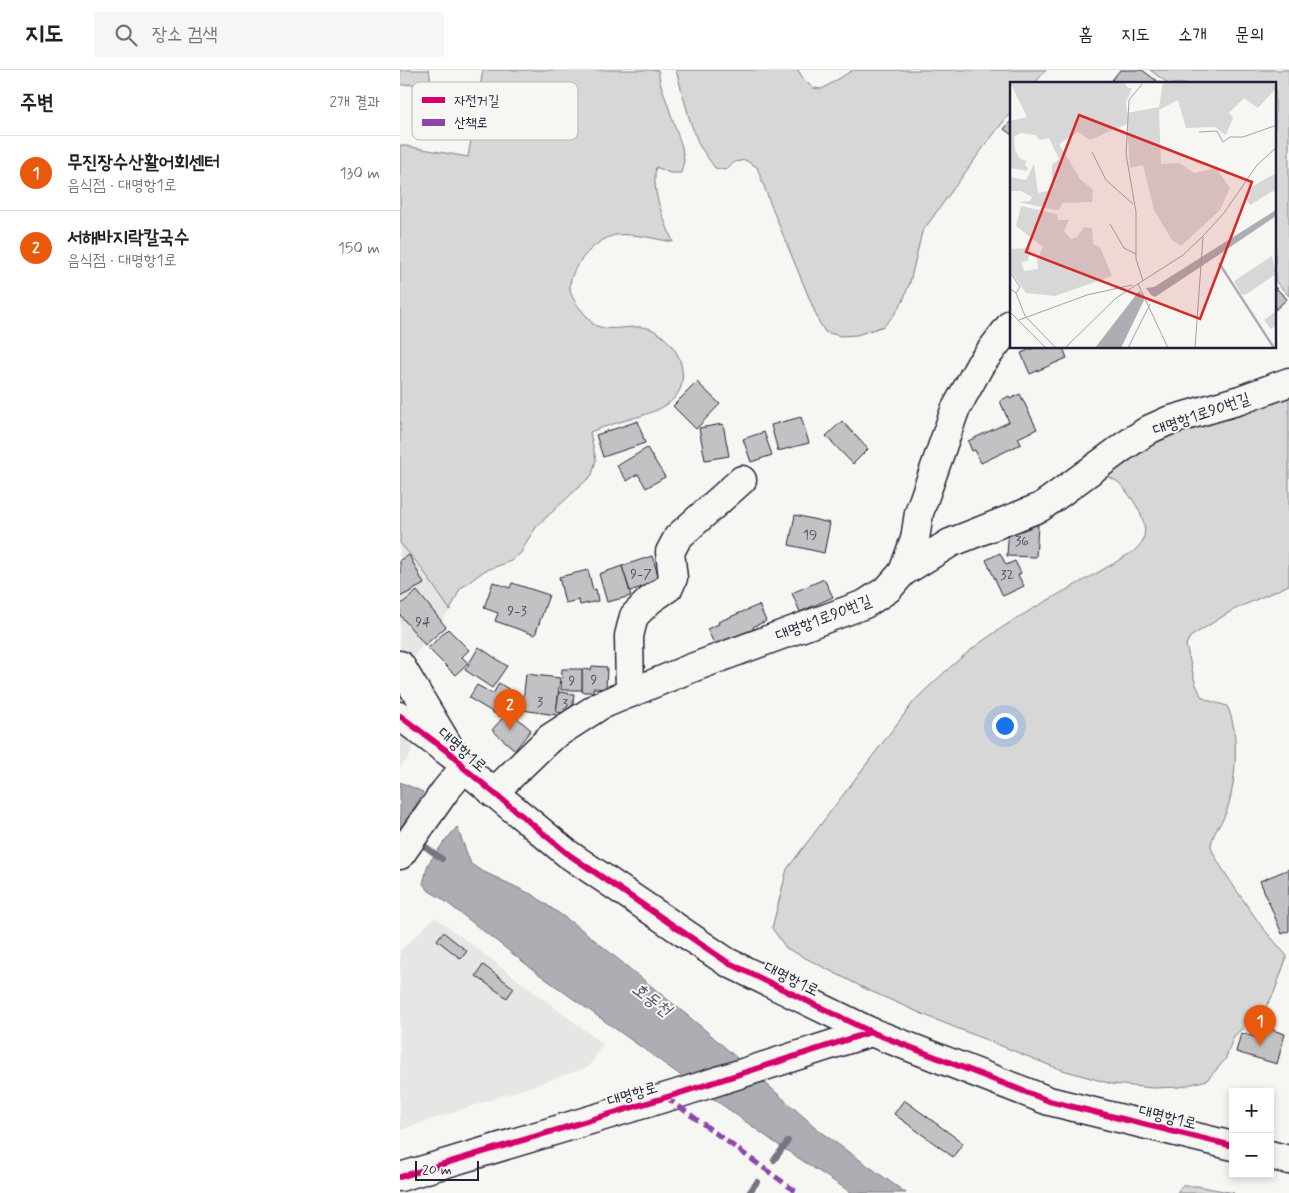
<!DOCTYPE html>
<html lang="ko">
<head>
<meta charset="utf-8">
<style>
	body { margin:0; font-family:Mynerve,"Poor Story",sans-serif; background:#f6f6f6; color:#202124 }
	.controls { position:absolute; right:15px; bottom:15px; display:grid; overflow:hidden; border-radius:0px; box-shadow:0 2px 8px #0003 }
	.controls button { width:45px; height:45px; display:grid; place-items:center; padding:0; border:0; border-bottom:1px solid #e0e0e0; background:#fff; color:#202124; font:25px sans-serif }
	.scale { position:absolute; left:15px; bottom:12px; width:64px; box-sizing:border-box; padding-left:5px; border:2px solid #22223b; border-top:0; font-size:14px; line-height:18px; white-space:nowrap; color:#22223b; -webkit-text-stroke:4px #f6f6f2; paint-order:stroke }
	.you { position:absolute; left:604px; top:655px; width:18px; height:18px; margin:-12px; border:4px solid #fff; border-radius:50%; background:#1a73e8; box-shadow:0 0 0 8px #1a73e833 }
	.badge { display:grid; place-items:center; width:32px; height:32px; border-radius:50%; background:#ea580c; color:#fff; font-size:16px; font-weight:700 }
	.pin { position:absolute; translate:-50% -41px; filter:drop-shadow(0 1px 2px #0008) }
	.pin::after { content:''; position:absolute; top:26px; width:18px; height:15px; background:inherit; clip-path:polygon(0 0,100% 0,50% 100%) }
	.list { margin:0; padding:0; list-style:none }
	h2 { display:flex; justify-content:space-between; align-items:center; height:65px; margin:0; padding:0 20px; font-size:21px }
	h2 small { font-size:16px; font-weight:400; color:#757577 }
	.list li { display:grid; grid-template-columns:32px 1fr auto; gap:15px; align-items:center; box-sizing:border-box; height:75px; padding:0 20px; border-top:1px solid #e0e0e0 }
	.list b { display:block; font-size:19px; white-space:nowrap }
	.list p { margin:0; font-size:16px; white-space:nowrap; color:#757577 }
	.list em { font-size:16px; font-style:normal; color:#757577 }
	.icon { flex:none; width:28px; height:28px; fill:none; stroke:currentColor; stroke-width:2; stroke-linecap:round; stroke-linejoin:round }
	.map { position:relative; flex:none; width:889px; height:1123px; overflow:hidden }
	header { display:flex; align-items:center; gap:30px; box-sizing:border-box; height:70px; padding:0 25px; background:#fff; border-bottom:1px solid #e0e0e0 }
	header strong { font-size:24px }
	nav { display:flex; gap:28px; margin-inline-start:auto; font-size:18px }
	.search { width:350px; height:45px; background:#f6f6f6; display:flex; align-items:center; gap:12px; box-sizing:border-box; padding:0 18px; border-radius:0px; color:#757577; font-size:19px }
	main { display:flex }
	aside { flex:1; background:#fff }
	.map>svg:first-child { display:block }
</style>
</head>
<body>
<header>
<strong>지도</strong>
<div class="search"><svg class="icon" aria-label="search" viewBox="0 0 24 24"><circle cx="10" cy="10" r="6"/><path d="M15 15l6 6"/></svg>장소 검색</div>
<nav><a>홈</a><a>지도</a><a>소개</a><a>문의</a></nav>
</header>
<main>
<aside>
<h2>주변<small>2개 결과</small></h2>
<ul class="list">
<li><span class="badge">1</span><div><b>무진장수산활어회센터</b><p>음식점 · 대명항1로</p></div><em>130 m</em></li>
<li><span class="badge">2</span><div><b>서해바지락칼국수</b><p>음식점 · 대명항1로</p></div><em>150 m</em></li>
</ul>
</aside>
<div class="map">
<svg width="889" height="1123" viewBox="0 0 889 1123">
	<rect width="100%" height="100%" fill="#f6f6f2"/>
	<filter id="ink" filterUnits="userSpaceOnUse"><feTurbulence type="fractalNoise" baseFrequency=".02" numOctaves="2"/><feDisplacementMap in="SourceGraphic" scale="10" xChannelSelector="R" yChannelSelector="G"/><feConvolveMatrix kernelMatrix="1 2 1 2 8 2 1 2 1" color-interpolation-filters="sRGB"/></filter>
	<g filter="url(#ink)">
		<!-- built -->
		<g fill="#e6e6e4">
			<polygon points="0,473 20,496 50,540 14,586 11,684 0,698"/>
			<polygon points="35,847 203,974 189,997 0,1060 0,881"/>
		</g>
		<!-- green -->
		<g fill="#d7d7d7" stroke="#7c7c89">
			<polygon points="0,0 29,0 31,13 0,15"/>
			<path d="M83 0H258L260 12 282 77 284 91 281 103H270L256 97C251 123 264 148 273 172 255 169 234 163 216 165 196 168 164 201 171 223 173 230 179 237 183 242 186 245 190 251 193 254 211 265 236 251 253 260 265 266 278 280 281 294 290 331 259 341 230 349 216 353 203 357 190 362L196 390 192 405 137 456 127 471 121 483 111 491 84 501 60 519 50 540 20 496 0 473V75L68 87Z"/>
			<polygon points="276,0 398,0 404,10 413,18 422,19 453,0 646,0 634,14 612,14 611,42 583,78 522,162 510,212 503,231 494,245 484,256 457,265 441,266 425,262 419,252 372,138 357,97 345,90 335,92 325,100 315,98 299,75 290,51"/>
			<polygon points="750,0 889,0 889,226 875,211 875,14 769,14"/>
			<path d="M889 321V515L833 540 790 567 786 575 795 612 801 626 807 630 827 636C840 662 836 709 828 737 825 750 812 762 811 776 811 786 854 845 862 857 870 867 879 876 887 886L874 923 866 937 834 966 825 990 807 1010 780 1017 753 1018 712 1014 659 999 534 949 468 920 386 878 372 858 387 799 515 630C537 609 559 588 584 570 631 536 685 512 734 481 737 478 740 475 742 472 752 453 731 425 718 412 714 409 708 407 703 405L738 376Z"/>
			<polygon points="782,1116 797,1116 834,1123 777,1123"/>
		</g>
		<!-- water -->
		<g fill="#adadb3" stroke="#757583">
			<polygon points="0,712 23,722 0,763"/>
			<polygon points="57,757 71,794 80,800 133,825 181,859 304,959 422,1063 506,1123 452,1123 377,1074 140,905 41,828 29,821 23,814 28,794 44,772"/>
		</g>
		<g fill="none" stroke-linecap="round" stroke-linejoin="round">
			<!-- stream -->
			<g stroke="#757583" stroke-width="6">
				<polyline points="18,771 42,789"/>
				<polyline points="374,1090 388,1071"/>
				<polyline points="349,1123 357,1112"/>
			</g>
		</g>
		<!-- building -->
		<g fill="#c2c2c4" stroke="#22223b">
			<polygon points="720,0 742,0 761,14 709,14"/>
			<polygon points="612,50 612,65 604,59"/>
			<polygon points="875,217 887,229 875,240"/>
			<polygon points="634,278 663,278 667,288 630,304 621,283"/>
			<polygon points="297,312 320,334 296,359 273,336"/>
			<polygon points="620,324 637,359 618,368 621,374 581,393 575,380 572,381 568,371 609,352 600,331 609,326 610,329"/>
			<polygon points="401,347 409,373 378,381 371,355"/>
			<polygon points="238,351 245,373 203,387 196,365"/>
			<polygon points="442,351 468,379 453,394 426,366"/>
			<polygon points="323,354 329,386 305,390 299,358"/>
			<polygon points="364,362 372,385 351,392 343,369"/>
			<polygon points="247,378 265,407 246,418 238,404 227,411 217,396"/>
			<polygon points="395,445 430,453 424,483 389,475"/>
			<polygon points="609,454 638,455 636,487 607,486"/>
			<polygon points="600,483 606,495 615,491 621,503 618,505 624,516 603,526 586,490"/>
			<polygon points="9,485 24,514 0,527 0,490"/>
			<polygon points="252,486 260,511 230,521 222,496"/>
			<polygon points="222,496 231,526 207,532 199,504"/>
			<polygon points="188,500 193,520 196,519 198,531 180,535 179,530 165,533 159,507"/>
			<polygon points="424,509 433,527 400,542 392,523"/>
			<polygon points="93,512 110,518 112,513 149,525 135,565 95,551 98,543 84,538"/>
			<polygon points="17,521 46,557 25,575 0,545 0,535"/>
			<polygon points="359,535 366,551 353,557 354,560 315,575 307,559 319,554 318,552"/>
			<polygon points="48,559 69,580 62,587 68,593 55,605 28,578"/>
			<polygon points="79,577 107,596 92,618 65,600"/>
			<polygon points="192,596 207,597 206,619 193,618 193,622 182,622 182,599 191,600"/>
			<polygon points="162,599 182,599 182,620 161,620"/>
			<polygon points="126,604 160,608 156,645 122,640"/>
			<polygon points="99,613 113,622 99,646 69,628 77,615 93,624"/>
			<polygon points="159,622 174,624 172,644 156,642"/>
			<polygon points="109,641 131,660 115,680 92,660"/>
			<polygon points="889,799 889,861 882,864 860,811"/>
			<polygon points="43,862 67,881 61,889 37,870"/>
			<polygon points="83,895 114,918 107,928 76,906"/>
			<polygon points="866,958 885,964 877,994 836,982 841,963 863,969"/>
			<polygon points="504,1030 563,1073 553,1087 494,1044"/>
		</g>
		<g fill="none" stroke-linecap="round" stroke-linejoin="round">
			<defs>
				<g id="minor">
					<polyline points="503,502 515,469 519,443 555,340 580,295 612,253"/>
					<polyline points="0,595 49,677"/>
					<polyline points="230,623 229,566 234,546 250,530 269,517 273,508 270,482 278,467 342,410"/>
					<polyline points="0,646 55,687 64,698 168,784 327,892 471,962 649,1031 833,1076"/>
					<polyline points="93,723 150,668 201,635 289,599 465,534 488,519 503,502 550,473 641,437 723,377 750,359 768,351 840,330 889,312"/>
					<polyline points="0,785 45,721 64,698"/>
					<polyline points="870,1085 889,1090"/>
					<polyline points="0,1107 277,1024 471,962"/>
				</g>
			</defs>
			<!-- minor casing -->
			<use href="#minor" stroke="#22223b" stroke-width="31"/>
			<!-- minor -->
			<use href="#minor" stroke="#f6f6f2" stroke-width="28"/>
			<!-- quiet -->
			<polyline stroke="#8e44ad" stroke-width="5" stroke-dasharray="10 5" stroke-linecap="butt" points="266,1027 398,1123"/>
			<defs>
				<g id="cycleway">
					<polyline points="0,646 55,687 64,698 168,784 327,892 471,962 649,1031 833,1076"/>
					<polyline points="0,1107 277,1024 471,962"/>
				</g>
			</defs>
			<!-- cycleway casing -->
			<use href="#cycleway" stroke="#f6f6f2" stroke-width="9"/>
			<!-- cycleway -->
			<use href="#cycleway" stroke="#d6006c" stroke-width="6"/>
		</g>
	</g>
	<g text-anchor="middle" stroke-width="4" stroke-linejoin="round" paint-order="stroke">
		<!-- number labels -->
		<g font-size="14" fill="#4a4a5d">
			<text x="410" y="469">19</text>
			<text x="622" y="475">36</text>
			<text x="241" y="508">9-7</text>
			<text x="607" y="509">32</text>
			<text x="117" y="545">9-3</text>
			<text x="23" y="556">94</text>
			<text x="194" y="614">9</text>
			<text x="172" y="615">9</text>
			<text x="140" y="636">3</text>
			<text x="165" y="638">3</text>
		</g>
		<!-- street labels -->
		<g font-size="16" fill="#22223b" stroke="#f6f6f2">
			<text transform="translate(801 343) rotate(-19)" y="6">대명항1로90번길</text>
			<text transform="translate(423 547) rotate(-21)" y="6">대명항1로90번길</text>
			<text transform="translate(63 679) rotate(41)" y="6">대명항1로</text>
			<text transform="translate(392 908) rotate(26)" y="6">대명항1로</text>
			<text transform="translate(232 1023) rotate(-17)" y="6">대명항로</text>
			<text transform="translate(768 1046) rotate(14)" y="6">대명항1로</text>
		</g>
		<!-- water labels -->
		<g font-size="18" font-style="italic" fill="#535365" stroke="#f6f6f2">
			<text transform="translate(252 929) rotate(37)" y="6">호동천</text>
		</g>
	</g>
	<!-- overview -->
	<g transform="translate(610 12)">
		<rect width="266" height="266" fill="#f6f6f2"/>
		<path d="M0 0H114L118 6H122L116 20 117 31 149 25 153 0H262L266 6 248 26 234 16 219 31 223 36 216 53 205 45 176 46 168 18 149 28 151 82 169 81 184 91 206 86 220 106 210 128 171 164 162 158 144 128 133 83 120 86 117 42 80 58 68 50 49 62 70 97 83 108 82 120 52 121 50 127 45 128 8 120 20 119 22 115 11 109H0V95L16 98 24 82 28 111 42 108V83L49 77 39 56 30 58 25 53 10 51 4 55 5 68 10 77 17 79 15 83 18 86 17 89 0 86V39L17 35ZM266 91V112L263 109 240 123 235 116 243 104ZM11 124 47 132 48 138H59L54 149 61 157 67 155 74 145 82 146 83 162 90 165 102 194 45 214 16 211 0 188V167L20 166 18 179 11 180 14 189 28 187 27 177 33 165 6 144ZM262 174 266 192 235 213 231 212 224 199ZM266 229V244L261 247 254 238Z" fill="#d7d7d7"/>
		<path d="M266 128V134L204 176 145 215 141 213 136 206 144 205ZM129 209 135 216 111 266H85Z" fill="#adadb3"/>
		<path fill="none" stroke="#adadb3" stroke-width="2.5" d="M209 181 264 266"/>
		<path fill="none" stroke="#a1a1a9" stroke-width="1" d="M132 2 119 18 116 72 126 130V177L133 199M189 50 207 49 213 60 220 55H233L267 43M82 70 96 98 123 122M0 128V150M100 142 114 166 126 172M0 190 10 205 6 211M128 202 158 266M0 207 6 211 15 234 46 266M0 230 36 266M9 238 77 213 122 203M55 266 106 216 173 173 193 154 214 131 247 83 267 65M118 266 140 222M185 266 193 155"/>
		<path fill="#d62828" fill-opacity="0.15" stroke="#d62828" stroke-width="2.5" d="M69 33 242 100 190 237 16 170Z"/>
		<rect width="266" height="266" fill="none" stroke="#22223b" stroke-width="2.5"/>
	</g>
	<!-- legend -->
	<rect x="12" y="12" width="166" height="58" rx="8" fill="#f6f6f2" stroke="#b6b6bb" stroke-width="1"/>
	<rect x="22" y="27" width="23" height="6" fill="#d6006c"/>
	<rect x="22" y="49" width="23" height="7" fill="#8e44ad"/>
	<g font-size="14" fill="#22223b">
		<text x="54" y="35">자전거길</text>
		<text x="54" y="57">산책로</text>
	</g>
</svg>
<div class="controls">
<button>+</button>
<button>−</button>
</div>
<div class="scale">20 m</div>
<div class="you"></div>
<div class="pin badge" style="left:860px;top:976px">1</div>
<div class="pin badge" style="left:110px;top:660px">2</div>
</div>
</main>
</body>
</html>
